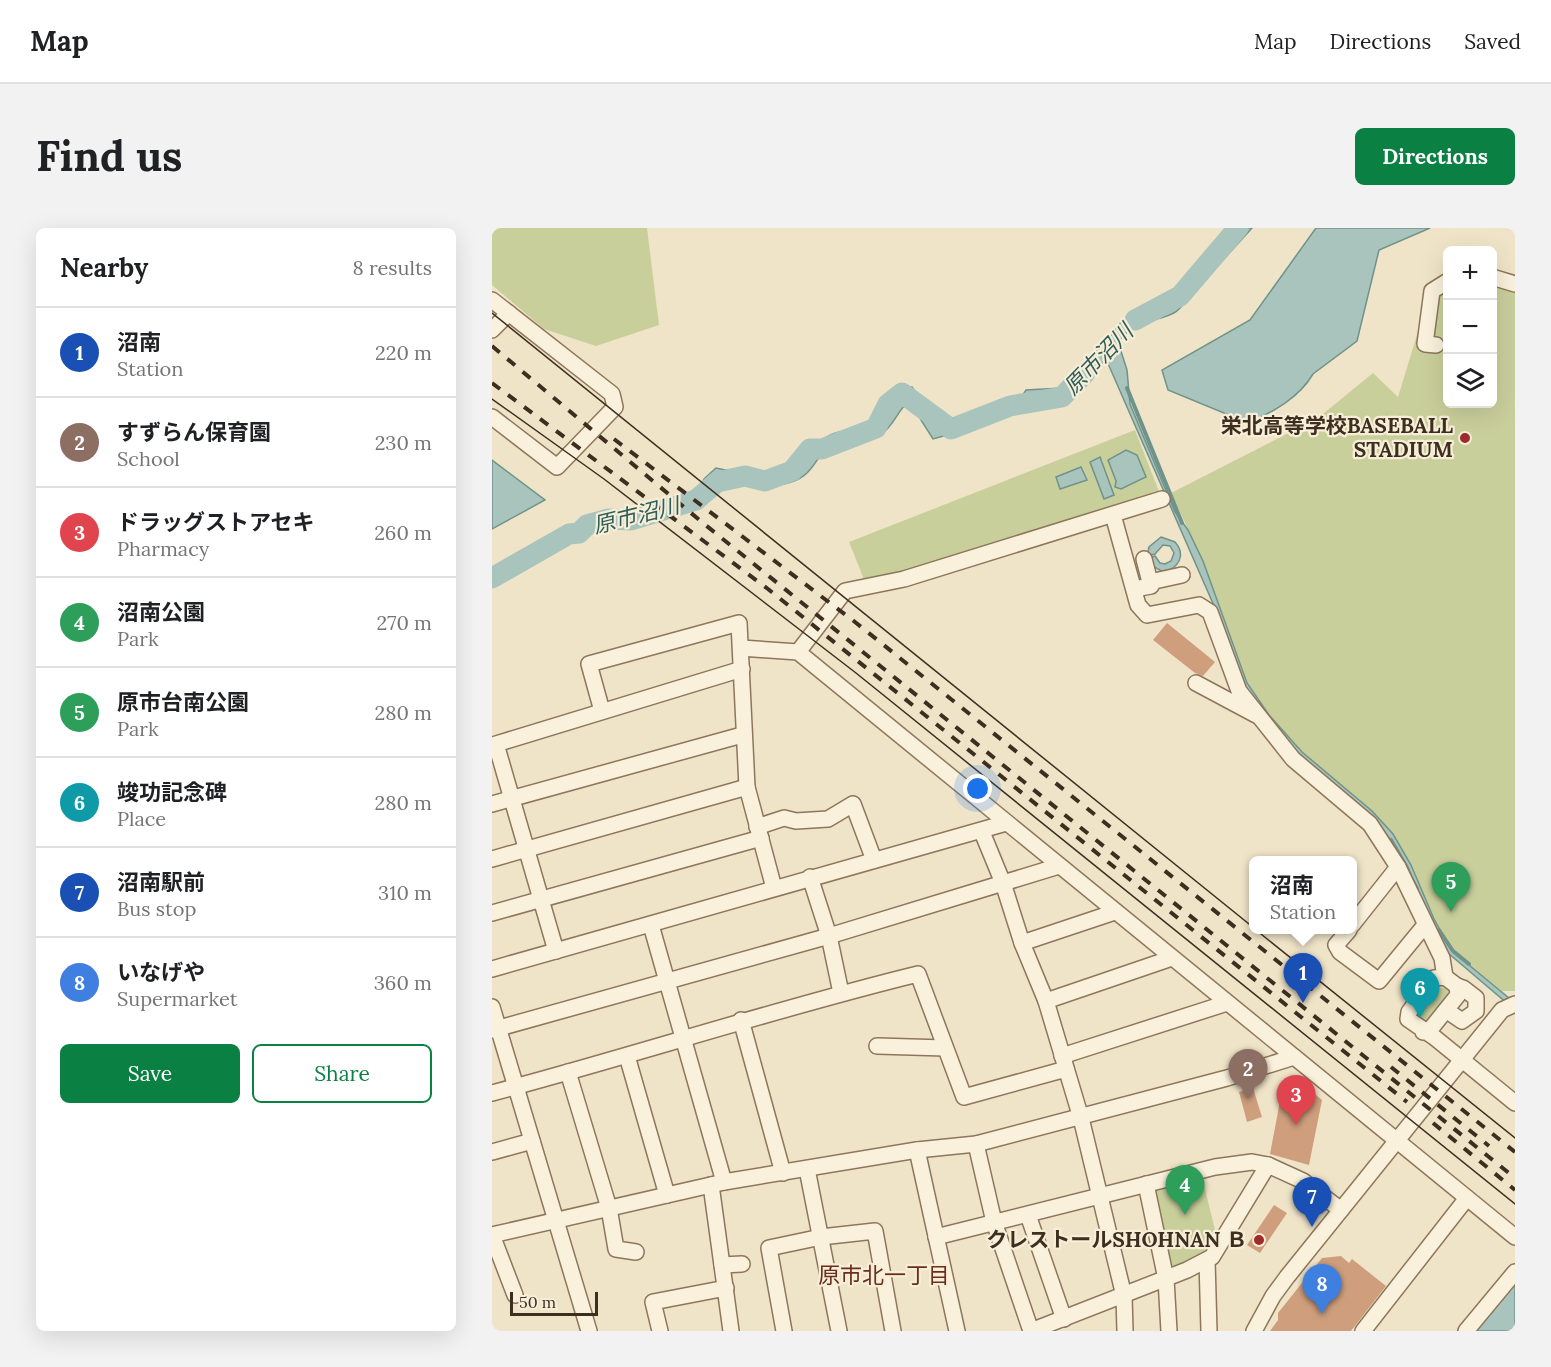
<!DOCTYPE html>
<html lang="en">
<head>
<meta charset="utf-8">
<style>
	body { margin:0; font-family:Lora,"Noto Sans JP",serif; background:#f2f2f2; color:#202124 }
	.controls { position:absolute; right:18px; top:18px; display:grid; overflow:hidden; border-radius:9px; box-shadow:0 6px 24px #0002 }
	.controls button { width:54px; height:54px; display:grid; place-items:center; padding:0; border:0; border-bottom:2px solid #e0e0e0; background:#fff; color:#202124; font:30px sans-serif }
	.scale { position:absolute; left:18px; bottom:15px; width:88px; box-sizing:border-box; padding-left:6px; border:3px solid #3d2e20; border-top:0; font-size:16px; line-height:21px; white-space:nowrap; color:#3d2e20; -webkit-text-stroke:4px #f7eed8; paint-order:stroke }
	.you { position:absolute; left:486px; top:561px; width:21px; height:21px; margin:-15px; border:4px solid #fff; border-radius:50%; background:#1a73e8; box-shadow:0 0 0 9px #1a73e833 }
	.badge { display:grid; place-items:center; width:39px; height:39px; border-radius:50%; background:#0b8043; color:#fff; font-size:20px; font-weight:700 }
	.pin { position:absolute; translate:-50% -50px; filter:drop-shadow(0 2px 3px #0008) }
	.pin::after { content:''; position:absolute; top:32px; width:21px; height:18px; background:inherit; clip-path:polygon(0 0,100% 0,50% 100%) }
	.popup { position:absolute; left:757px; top:628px; width:108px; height:78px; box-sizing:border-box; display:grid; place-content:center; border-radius:9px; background:#fff; filter:drop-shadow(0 2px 4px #0005); font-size:20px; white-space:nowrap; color:#757577 }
	.popup b { font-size:22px; color:#202124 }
	.popup::after { content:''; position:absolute; left:50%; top:100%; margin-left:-12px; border:12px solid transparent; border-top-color:#fff }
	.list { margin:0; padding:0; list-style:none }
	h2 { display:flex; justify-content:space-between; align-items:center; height:78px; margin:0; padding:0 24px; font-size:26px }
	h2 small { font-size:20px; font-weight:400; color:#757577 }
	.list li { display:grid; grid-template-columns:39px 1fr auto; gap:18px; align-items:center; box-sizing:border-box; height:90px; padding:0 24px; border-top:2px solid #e0e0e0 }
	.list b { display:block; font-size:22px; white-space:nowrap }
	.list p { margin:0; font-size:20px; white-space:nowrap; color:#757577 }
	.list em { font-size:20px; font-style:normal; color:#757577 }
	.actions { display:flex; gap:12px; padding:18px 24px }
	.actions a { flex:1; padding:14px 0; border:2px solid #0b8043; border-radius:9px; text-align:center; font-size:21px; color:#0b8043 }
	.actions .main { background:#0b8043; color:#fff }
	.icon { flex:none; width:33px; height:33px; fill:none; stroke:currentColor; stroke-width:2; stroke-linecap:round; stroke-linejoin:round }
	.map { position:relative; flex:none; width:1023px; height:1103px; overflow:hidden; border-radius:9px }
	header { display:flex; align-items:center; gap:36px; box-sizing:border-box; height:84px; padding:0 30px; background:#fff; border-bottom:2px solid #e0e0e0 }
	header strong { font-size:28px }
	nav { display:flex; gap:33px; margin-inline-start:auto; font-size:21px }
	.intro { display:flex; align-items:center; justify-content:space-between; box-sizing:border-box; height:144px; padding:0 36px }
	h1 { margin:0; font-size:42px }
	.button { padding:15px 27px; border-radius:9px; background:#0b8043; color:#fff; font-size:21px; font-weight:700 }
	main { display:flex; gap:36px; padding:0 36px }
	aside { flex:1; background:#fff; border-radius:9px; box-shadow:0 6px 24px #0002 }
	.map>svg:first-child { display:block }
</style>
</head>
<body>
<header>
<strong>Map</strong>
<nav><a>Map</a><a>Directions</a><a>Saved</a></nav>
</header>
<div class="intro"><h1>Find us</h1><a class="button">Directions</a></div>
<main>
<aside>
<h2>Nearby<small>8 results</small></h2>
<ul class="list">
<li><span class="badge" style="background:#1a4fb4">1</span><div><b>沼南</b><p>Station</p></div><em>220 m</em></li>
<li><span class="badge" style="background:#8d6e63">2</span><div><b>すずらん保育園</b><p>School</p></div><em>230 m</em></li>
<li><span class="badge" style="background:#e0444e">3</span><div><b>ドラッグストアセキ</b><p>Pharmacy</p></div><em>260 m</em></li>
<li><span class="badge" style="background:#2e9e5b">4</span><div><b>沼南公園</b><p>Park</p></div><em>270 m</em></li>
<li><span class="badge" style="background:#2e9e5b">5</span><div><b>原市台南公園</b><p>Park</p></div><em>280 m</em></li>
<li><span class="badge" style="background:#0f9aa8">6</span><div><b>竣功記念碑</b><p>Place</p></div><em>280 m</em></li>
<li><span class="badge" style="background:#1a4fb4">7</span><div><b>沼南駅前</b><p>Bus stop</p></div><em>310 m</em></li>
<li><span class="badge" style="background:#3f7fe0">8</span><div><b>いなげや</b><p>Supermarket</p></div><em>360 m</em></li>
</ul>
<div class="actions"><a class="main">Save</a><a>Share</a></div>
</aside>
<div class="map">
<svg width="1023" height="1103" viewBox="0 0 1023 1103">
	<rect width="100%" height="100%" fill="#f0e4c8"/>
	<!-- green -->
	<g fill="#c9cf9b">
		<polygon points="0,0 155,0 167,97 104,118 52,101 0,57"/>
		<polygon points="1001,54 1023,59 1023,763 1010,763 960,723 942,691 919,637 901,606 880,583 810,524 777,487 754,455 711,333 679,265 826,190 881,145 906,169 935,74 955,62 956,176 1000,176"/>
		<polygon points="643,202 670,271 375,359 357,314"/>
		<polygon points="948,760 954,760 959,765 936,796 925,789"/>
		<path d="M710 949 725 1010C714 1027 700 1036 680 1040L662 964 664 960Z"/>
	</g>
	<!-- water -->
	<g fill="#a9c4bc" stroke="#6f938a" stroke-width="1.5">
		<path d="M752 0H760L721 43 697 60C691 96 662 86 640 100 635 103 630 110 626 114L635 142 638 176 683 284 696 302 711 333 755 455 777 487 810 524 880 583 901 606 919 637 942 691 960 723 1023 775V782L956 725 947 714 916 639 905 620 891 602 807 527 752 460 726 387 614 131 583 163 538 173 528 182 477 201 441 211 417 173C406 183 405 190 396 200 385 214 350 219 332 222 327 229 322 238 315 245 294 265 256 255 229 250L214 270 206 267 212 251 224 240 288 253C296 248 306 244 313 238 321 231 324 218 332 211 349 197 370 207 389 195 406 184 392 163 420 159L448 198C474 184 518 192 534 162L570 160 587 147 599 127 616 113 627 96 646 84 662 79 677 80C688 43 727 28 752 0Z"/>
		<path d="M824 0H938L887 22 865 113 821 146C807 170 781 184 756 195L676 162 670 142 758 92Z"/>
		<polygon points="634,222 645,227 654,249 629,261 623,259 624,253 616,232"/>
		<polygon points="608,229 622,267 612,271 598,234"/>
		<polygon points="0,232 53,272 0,301"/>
		<polygon points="589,239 595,252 568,261 564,249"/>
		<path d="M669 309 683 314C695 327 686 341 671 344L659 337 656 331 663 328 668 335 673 336 679 333 682 325 678 318 671 317 663 326 655 328 657 319Z"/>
		<polygon points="1023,1053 1023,1103 983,1103"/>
	</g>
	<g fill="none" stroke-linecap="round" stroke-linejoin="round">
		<!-- stream -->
		<g stroke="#6f938a" stroke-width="4">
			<polyline points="635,160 690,295"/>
			<polyline points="899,612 925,661"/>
			<polyline points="947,702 961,723 977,736"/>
		</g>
		<!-- river -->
		<g stroke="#a9c4bc" stroke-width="21">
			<polyline points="643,92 688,68 746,0"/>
			<polyline points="0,350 77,306 87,305 95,297 117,291 139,292 204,272 225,254 253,248 273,253 300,243 318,221 330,221 384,200 396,176 410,165 459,201 518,178 570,169 593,145"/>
		</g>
	</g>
	<!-- building -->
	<g fill="#cf9f7d">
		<polygon points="675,395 723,434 711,448 703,445 661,412"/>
		<polygon points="792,852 808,854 830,872 817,937 778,926"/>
		<polygon points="761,860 770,889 755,894 747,864"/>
		<polygon points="782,977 795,985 768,1025 755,1017"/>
		<polygon points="849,1028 857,1035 860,1031 894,1058 859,1103 778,1103 786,1092 786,1085 830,1030"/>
	</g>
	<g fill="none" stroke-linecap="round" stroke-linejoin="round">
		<defs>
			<g id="minor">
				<polyline points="1000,49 1023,56"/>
				<polyline points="0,72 120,166 123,179 65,239 0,189"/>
				<polyline points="0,102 17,85"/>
				<polyline points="944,117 933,116 940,63 956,53"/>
				<polyline points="621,287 646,377 655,387 707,377 718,384 747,463 801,531 878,596 906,639 950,730 953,749"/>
				<polyline points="658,354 690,347"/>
				<polyline points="642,361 659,358 652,331"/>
				<polyline points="249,420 306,424 1023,1009"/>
				<polyline points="306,424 353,363 412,351 670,271"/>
				<polyline points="704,455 764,487"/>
				<polyline points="110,483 97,436 247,395 255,559 282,660"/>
				<polyline points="0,576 250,507"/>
				<polyline points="265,599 292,590 304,593 336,591 361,576 382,632"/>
				<polyline points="490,604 511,655 530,715 554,773 589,890 632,1068 633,1103"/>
				<polyline points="0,631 255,559"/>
				<polyline points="318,649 337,708 349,765"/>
				<polyline points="0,685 269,610"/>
				<polyline points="159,697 232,954"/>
				<polyline points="860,697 906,639"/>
				<polyline points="857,702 844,717 848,724 887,753 933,697"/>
				<polyline points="530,715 623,684"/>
				<polyline points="64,723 4,516 250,441"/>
				<polyline points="0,741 514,595"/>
				<polyline points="554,773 680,730"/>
				<polyline points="0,779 97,1103"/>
				<polyline points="954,782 970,793 984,783 984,770 971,760 965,758"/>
				<polyline points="249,792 291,945"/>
				<polyline points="0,802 337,708 567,638"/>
				<polyline points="931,804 937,803 966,767 965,758 953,749 942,750 917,784 916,791 942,809 1023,875"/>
				<polyline points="385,818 453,820"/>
				<polyline points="135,828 175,967"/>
				<polyline points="570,828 735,775"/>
				<polyline points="76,844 117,980 124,1021 144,1024"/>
				<path d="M0 865C143 827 283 781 426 746L472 869 574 841"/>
				<polyline points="484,916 502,994 539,1103"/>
				<polyline points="425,922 465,1103"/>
				<polyline points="0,924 40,913"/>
				<polyline points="315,941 347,1103"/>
				<polyline points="654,956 674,1051 677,1103"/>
				<polyline points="219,957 239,1103"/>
				<polyline points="536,987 572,1091"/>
				<polyline points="0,1007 232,954 425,922 484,916 735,850 802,829"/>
				<polyline points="0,1007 23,1067"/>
				<polyline points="444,1009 723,939 760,934 776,937 811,953 849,982"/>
				<polyline points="715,1032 717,1103"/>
				<polyline points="230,1037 250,1036"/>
				<polyline points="168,1103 161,1074 234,1060"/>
				<polyline points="292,1103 277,1020 329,1009 383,1003 401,1103"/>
				<polyline points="539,1103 695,1042 720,1029 776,937"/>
				<polyline points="762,1103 781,1068 795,1049 1010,782 1023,776"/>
				<polyline points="871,1103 975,970"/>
				<polyline points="974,1103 1023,1044"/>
			</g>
		</defs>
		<!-- minor casing -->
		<use href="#minor" stroke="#8d765c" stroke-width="18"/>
		<!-- minor -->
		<use href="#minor" stroke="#faf1dc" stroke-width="15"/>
		<!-- tram -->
		<g stroke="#3d2e20" stroke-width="1.5">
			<polyline points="0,85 762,700"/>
			<polyline points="0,171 112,251 364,445 1023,976"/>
			<polyline points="764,702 1023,910"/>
		</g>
		<!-- rail -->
		<g stroke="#3d2e20" stroke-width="4" stroke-dasharray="10 10" stroke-linecap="butt">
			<polyline points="0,118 211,295 1023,950"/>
			<polyline points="0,155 276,361 915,874"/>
			<polyline points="122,211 363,394 1023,924"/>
			<polyline points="899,839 997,918"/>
			<polyline points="941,895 1023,962"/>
		</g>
	</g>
	<!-- markers -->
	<g fill="#9e2a2b" stroke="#f7eed8" stroke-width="2">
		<circle cx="973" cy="210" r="6"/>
		<circle cx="767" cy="1012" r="6"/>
	</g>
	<g text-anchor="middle" stroke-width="4.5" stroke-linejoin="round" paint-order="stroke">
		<!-- poi labels -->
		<g font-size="21" font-weight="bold" fill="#3d2e20" stroke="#f7eed8" text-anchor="end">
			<text x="961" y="205">栄北高等学校BASEBALL<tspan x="961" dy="24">STADIUM</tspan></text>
			<text x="755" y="1019">クレストールSHOHNAN Ｂ</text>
		</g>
		<!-- water labels -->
		<g font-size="22" font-style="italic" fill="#2f5d5a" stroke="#f7eed8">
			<text transform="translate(606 131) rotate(-46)" y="8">原市沼川</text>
			<text transform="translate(144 287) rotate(-14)" y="8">原市沼川</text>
		</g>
		<!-- neighbourhood labels -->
		<g font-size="22" fill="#6b2e1e" stroke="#f7eed8">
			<text x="392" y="1055">原市北一丁目</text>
		</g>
	</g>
</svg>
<div class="controls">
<button>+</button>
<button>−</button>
<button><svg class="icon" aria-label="layers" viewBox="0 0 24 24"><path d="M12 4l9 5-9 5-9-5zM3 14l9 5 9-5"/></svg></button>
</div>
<div class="scale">50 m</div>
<div class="you"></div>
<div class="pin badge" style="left:811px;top:775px;background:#1a4fb4">1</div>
<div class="popup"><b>沼南</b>Station</div>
<div class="pin badge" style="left:756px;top:871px;background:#8d6e63">2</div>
<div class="pin badge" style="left:804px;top:897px;background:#e0444e">3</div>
<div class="pin badge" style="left:693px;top:987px;background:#2e9e5b">4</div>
<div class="pin badge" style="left:959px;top:684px;background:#2e9e5b">5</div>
<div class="pin badge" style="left:928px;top:790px;background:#0f9aa8">6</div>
<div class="pin badge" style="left:820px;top:999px;background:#1a4fb4">7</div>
<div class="pin badge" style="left:830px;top:1086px;background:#3f7fe0">8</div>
</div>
</main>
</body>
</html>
